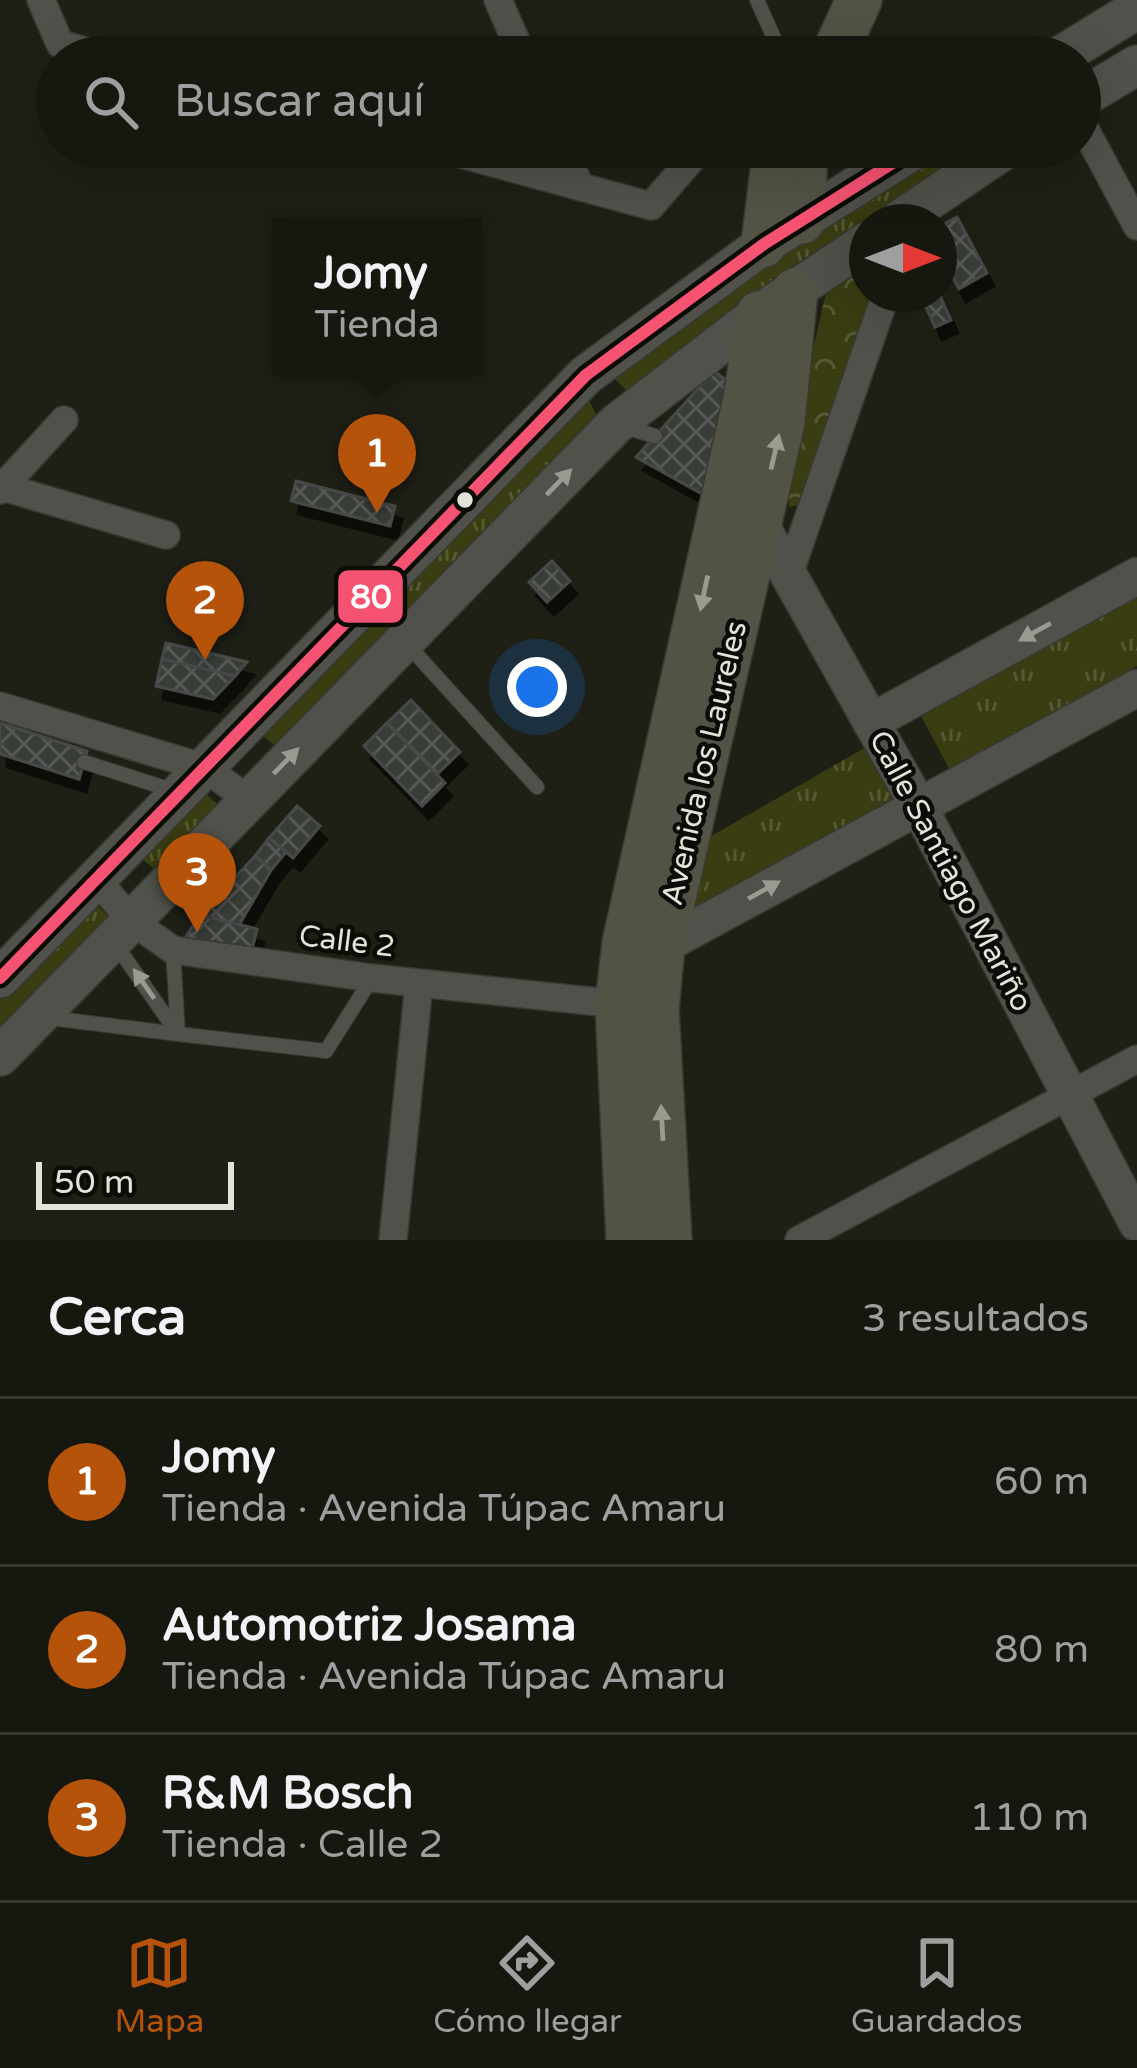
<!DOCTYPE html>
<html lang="es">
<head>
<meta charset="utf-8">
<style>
	body { margin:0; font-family:"Varela Round",sans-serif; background:#1f2119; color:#f1f3f6 }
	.compass { position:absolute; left:849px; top:204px; width:108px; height:108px; border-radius:50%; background:#161810; box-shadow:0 12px 48px #0002; rotate:90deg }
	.scale { position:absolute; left:36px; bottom:30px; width:198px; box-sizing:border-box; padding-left:12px; border:6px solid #e3e4d9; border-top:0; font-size:33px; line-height:42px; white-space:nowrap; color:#e3e4d9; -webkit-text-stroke:9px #0b0c06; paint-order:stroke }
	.you { position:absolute; left:537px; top:687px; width:42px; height:42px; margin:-30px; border:9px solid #fff; border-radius:50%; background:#1a73e8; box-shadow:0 0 0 18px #1a73e833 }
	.badge { display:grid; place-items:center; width:78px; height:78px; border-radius:50%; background:#b45309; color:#fff; font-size:39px; font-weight:700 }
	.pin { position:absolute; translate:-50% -99px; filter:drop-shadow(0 3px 6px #0008) }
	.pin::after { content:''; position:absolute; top:63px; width:42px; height:36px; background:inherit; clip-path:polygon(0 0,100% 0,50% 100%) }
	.popup { position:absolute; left:272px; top:219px; width:210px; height:156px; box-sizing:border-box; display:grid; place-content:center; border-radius:0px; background:#161810; filter:drop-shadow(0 3px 9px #0005); font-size:39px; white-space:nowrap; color:#9ea09f }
	.popup b { font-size:45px; color:#f1f3f6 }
	.popup::after { content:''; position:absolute; left:50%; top:100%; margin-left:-24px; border:24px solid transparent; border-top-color:#161810 }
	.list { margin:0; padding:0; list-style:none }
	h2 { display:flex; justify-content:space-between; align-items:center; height:156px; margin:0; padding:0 48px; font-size:51px }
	h2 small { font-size:39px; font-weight:400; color:#9ea09f }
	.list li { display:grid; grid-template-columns:78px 1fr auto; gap:36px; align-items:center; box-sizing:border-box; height:168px; padding:0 48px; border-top:3px solid #353730 }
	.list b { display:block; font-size:45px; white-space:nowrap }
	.list p { margin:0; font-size:39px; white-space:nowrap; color:#9ea09f }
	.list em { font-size:39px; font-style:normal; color:#9ea09f }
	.icon { flex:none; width:66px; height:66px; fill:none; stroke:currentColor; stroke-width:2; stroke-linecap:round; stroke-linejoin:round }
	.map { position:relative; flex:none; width:1137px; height:1240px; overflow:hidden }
	.search { position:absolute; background:#161810; box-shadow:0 12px 48px #0002; left:36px; right:36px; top:36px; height:132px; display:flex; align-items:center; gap:30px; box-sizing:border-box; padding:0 42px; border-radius:66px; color:#9ea09f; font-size:45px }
	.sheet { height:660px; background:#161810 }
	nav { display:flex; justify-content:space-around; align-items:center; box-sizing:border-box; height:168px; border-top:3px solid #353730; background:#161810; font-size:33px; color:#9ea09f }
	nav a { display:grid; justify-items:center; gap:6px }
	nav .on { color:#b45309 }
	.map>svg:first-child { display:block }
</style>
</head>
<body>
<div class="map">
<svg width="1137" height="1240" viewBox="0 0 1137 1240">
	<defs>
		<pattern id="grass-tufts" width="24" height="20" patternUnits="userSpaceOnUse" patternTransform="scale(3)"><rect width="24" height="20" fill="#3a3d11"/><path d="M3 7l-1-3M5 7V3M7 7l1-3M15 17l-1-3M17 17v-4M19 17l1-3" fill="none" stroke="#565933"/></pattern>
		<pattern id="park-crowns" width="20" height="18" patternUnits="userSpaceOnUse" patternTransform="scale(3)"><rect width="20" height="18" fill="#3a3d11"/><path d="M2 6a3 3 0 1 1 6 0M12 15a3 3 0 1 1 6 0" fill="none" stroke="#565933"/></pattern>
		<pattern id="building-cross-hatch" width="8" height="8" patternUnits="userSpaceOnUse" patternTransform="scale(3)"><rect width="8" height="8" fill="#393c39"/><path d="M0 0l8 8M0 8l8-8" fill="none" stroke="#565855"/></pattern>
		<filter id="shadow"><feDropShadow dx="7" dy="13" stdDeviation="0" flood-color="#0009"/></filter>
	</defs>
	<rect width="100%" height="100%" fill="#1e2016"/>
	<!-- grass -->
	<g fill="url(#grass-tufts)">
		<polygon points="926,147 979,147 777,276 631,395 612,376"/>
		<polygon points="587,395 600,424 277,747 252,727"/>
		<polygon points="1137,595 1137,666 950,770 921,716"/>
		<polygon points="868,746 895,797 684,917 701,842"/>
		<polygon points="197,785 223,810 161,876 134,851"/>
		<polygon points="89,897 116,924 0,1042 0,987"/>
	</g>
	<!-- park -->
	<polygon fill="url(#park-crowns)" points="867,263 867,294 872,294 801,504 789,507 788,462 826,292"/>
	<!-- building -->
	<g fill="url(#building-cross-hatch)" stroke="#474a48" stroke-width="3" filter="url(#shadow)">
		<polygon points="957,217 987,273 959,289 939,252 939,227"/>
		<polygon points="920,294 939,294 951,320 935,327"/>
		<polygon points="714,371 738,389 713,500 636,457"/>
		<polygon points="296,481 395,506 390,526 291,501"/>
		<polygon points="552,561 570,581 547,602 529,582"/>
		<polygon points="166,643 247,662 235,676 162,659"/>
		<polygon points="162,659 235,676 213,699 156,686"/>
		<polygon points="411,700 460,752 436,775 387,723"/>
		<polygon points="0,723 87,751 79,779 0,754"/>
		<polygon points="387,723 445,783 422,806 364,746"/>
		<polygon points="297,806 320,826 293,858 269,838"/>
		<polygon points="269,838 286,852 271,870 255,856"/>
		<polygon points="255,856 271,870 239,925 200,915"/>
		<polygon points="200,915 257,929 250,957 183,941"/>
	</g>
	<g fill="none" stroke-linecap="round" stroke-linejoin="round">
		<defs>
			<g id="service">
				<polyline points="757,0 782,56"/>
				<polyline points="621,426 655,436"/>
				<polyline points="407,644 537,787"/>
				<polyline points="84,762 175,791"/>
				<polyline points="173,950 178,1034 326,1051 372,978"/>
				<polyline points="50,1018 178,1034 114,942"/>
			</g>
			<g id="minor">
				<polyline points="41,0 60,44 107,57"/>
				<polyline points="498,0 523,57"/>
				<polyline points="781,57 787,57"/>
				<polyline points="1080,120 1137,226"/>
				<polyline points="435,147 651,206 702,147"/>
				<polyline points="563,147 580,187"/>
				<polyline points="3,487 166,535"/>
				<polyline points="0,490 64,420"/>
				<polyline points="788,577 886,294"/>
				<polyline points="0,706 205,768 248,799"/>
				<polyline points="96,879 133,922 173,950 372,978 618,1004"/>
				<polyline points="393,1240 419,984"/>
				<polyline points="799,1240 1137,1059"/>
			</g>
			<g id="tertiary">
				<polyline points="759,522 919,807 1137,1223"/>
				<polyline points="871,722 1137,576"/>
				<polyline points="662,946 1137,688"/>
			</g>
			<g id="secondary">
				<polyline points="1059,57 1137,9"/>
				<polyline points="1080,99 1137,65"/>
				<polyline points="897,222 1008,147"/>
				<polyline points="0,978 586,375 764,244 918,147"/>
				<polyline points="0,1056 616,424 759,314 867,242"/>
			</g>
			<g id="primary">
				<polyline points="833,57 859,0"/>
				<polyline points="802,221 805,147"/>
				<polyline points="764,244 776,147"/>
				<polyline points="629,1240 618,1004 625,943 746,399 759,314"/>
				<polyline points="669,1240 656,1009 662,946 782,422 795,291"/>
			</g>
		</defs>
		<!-- service casing -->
		<use href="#service" stroke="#383932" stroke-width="16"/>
		<!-- minor casing -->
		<use href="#minor" stroke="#383932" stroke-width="30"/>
		<!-- tertiary casing -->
		<use href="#tertiary" stroke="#383932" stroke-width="39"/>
		<!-- secondary casing -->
		<use href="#secondary" stroke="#383932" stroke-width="42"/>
		<!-- primary casing -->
		<use href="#primary" stroke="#383932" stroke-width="48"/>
		<!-- service -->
		<use href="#service" stroke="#50514a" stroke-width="14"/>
		<!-- minor -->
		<use href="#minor" stroke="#50514a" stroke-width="27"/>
		<!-- tertiary -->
		<use href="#tertiary" stroke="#50514a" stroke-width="36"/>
		<!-- secondary -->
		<use href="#secondary" stroke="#50514a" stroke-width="39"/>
		<!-- primary -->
		<use href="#primary" stroke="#525345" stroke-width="45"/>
		<defs>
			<polyline id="bus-1" points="0,978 586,375 764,244 918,147"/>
		</defs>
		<!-- bus-1 casing -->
		<use href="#bus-1" stroke="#0b0c06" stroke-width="21"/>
		<!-- bus-1 -->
		<use href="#bus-1" stroke="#f65372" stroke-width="12"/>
	</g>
	<!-- one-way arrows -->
	<defs><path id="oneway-solid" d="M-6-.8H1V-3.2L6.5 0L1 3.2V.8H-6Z" transform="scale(3)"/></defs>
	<g fill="#9a9c8f">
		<use href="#oneway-solid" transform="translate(775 452) rotate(-77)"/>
		<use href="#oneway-solid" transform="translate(704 593) rotate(102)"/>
		<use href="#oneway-solid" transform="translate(662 1123) rotate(-93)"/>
	</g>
	<g fill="#9a9a92">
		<use href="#oneway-solid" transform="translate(559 482) rotate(-46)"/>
		<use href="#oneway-solid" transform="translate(1035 632) rotate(151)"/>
		<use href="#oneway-solid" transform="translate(286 761) rotate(-46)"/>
		<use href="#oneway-solid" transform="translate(764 890) rotate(-29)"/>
		<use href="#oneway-solid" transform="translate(144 984) rotate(-125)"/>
	</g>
	<!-- markers -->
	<circle fill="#e3e4d9" stroke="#0b0c06" stroke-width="4.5" cx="465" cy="500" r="10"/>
	<g text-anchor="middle" stroke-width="9" stroke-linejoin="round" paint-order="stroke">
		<!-- street labels -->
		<g font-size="30" fill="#e3e4d9" stroke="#0b0c06">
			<text transform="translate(704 763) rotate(-77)" y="10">Avenida los Laureles</text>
			<text transform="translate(951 871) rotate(62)" y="10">Calle Santiago Mariño</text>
			<text transform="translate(347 941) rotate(7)" y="10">Calle 2</text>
		</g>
	</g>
	<rect stroke="#0b0c06" stroke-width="4.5" x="336" y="568" width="69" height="57" rx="12" fill="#f65372"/>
	<g font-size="33" text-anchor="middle" font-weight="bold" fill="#fff">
		<text x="371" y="608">80</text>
	</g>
</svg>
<svg class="compass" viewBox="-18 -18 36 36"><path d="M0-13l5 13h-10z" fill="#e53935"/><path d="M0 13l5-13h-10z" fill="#9ea09f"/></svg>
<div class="scale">50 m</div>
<div class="you"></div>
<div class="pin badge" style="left:377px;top:513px">1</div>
<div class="popup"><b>Jomy</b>Tienda</div>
<div class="pin badge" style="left:205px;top:660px">2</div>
<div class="pin badge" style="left:197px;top:932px">3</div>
<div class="search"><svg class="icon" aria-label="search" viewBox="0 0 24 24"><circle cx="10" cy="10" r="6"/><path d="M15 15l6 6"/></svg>Buscar aquí</div>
</div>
<section class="sheet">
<h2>Cerca<small>3 resultados</small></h2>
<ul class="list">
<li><span class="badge">1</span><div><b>Jomy</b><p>Tienda · Avenida Túpac Amaru</p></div><em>60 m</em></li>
<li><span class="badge">2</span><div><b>Automotriz Josama</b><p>Tienda · Avenida Túpac Amaru</p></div><em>80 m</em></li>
<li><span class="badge">3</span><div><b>R&amp;M Bosch</b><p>Tienda · Calle 2</p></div><em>110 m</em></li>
</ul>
</section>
<nav>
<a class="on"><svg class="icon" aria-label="map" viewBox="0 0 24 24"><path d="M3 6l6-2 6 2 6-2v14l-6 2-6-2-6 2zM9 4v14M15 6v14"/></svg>Mapa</a>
<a><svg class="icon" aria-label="directions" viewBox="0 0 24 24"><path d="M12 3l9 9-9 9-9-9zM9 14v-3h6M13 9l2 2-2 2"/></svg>Cómo llegar</a>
<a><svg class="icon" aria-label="saved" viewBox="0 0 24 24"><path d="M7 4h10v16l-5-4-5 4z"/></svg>Guardados</a>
</nav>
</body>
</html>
